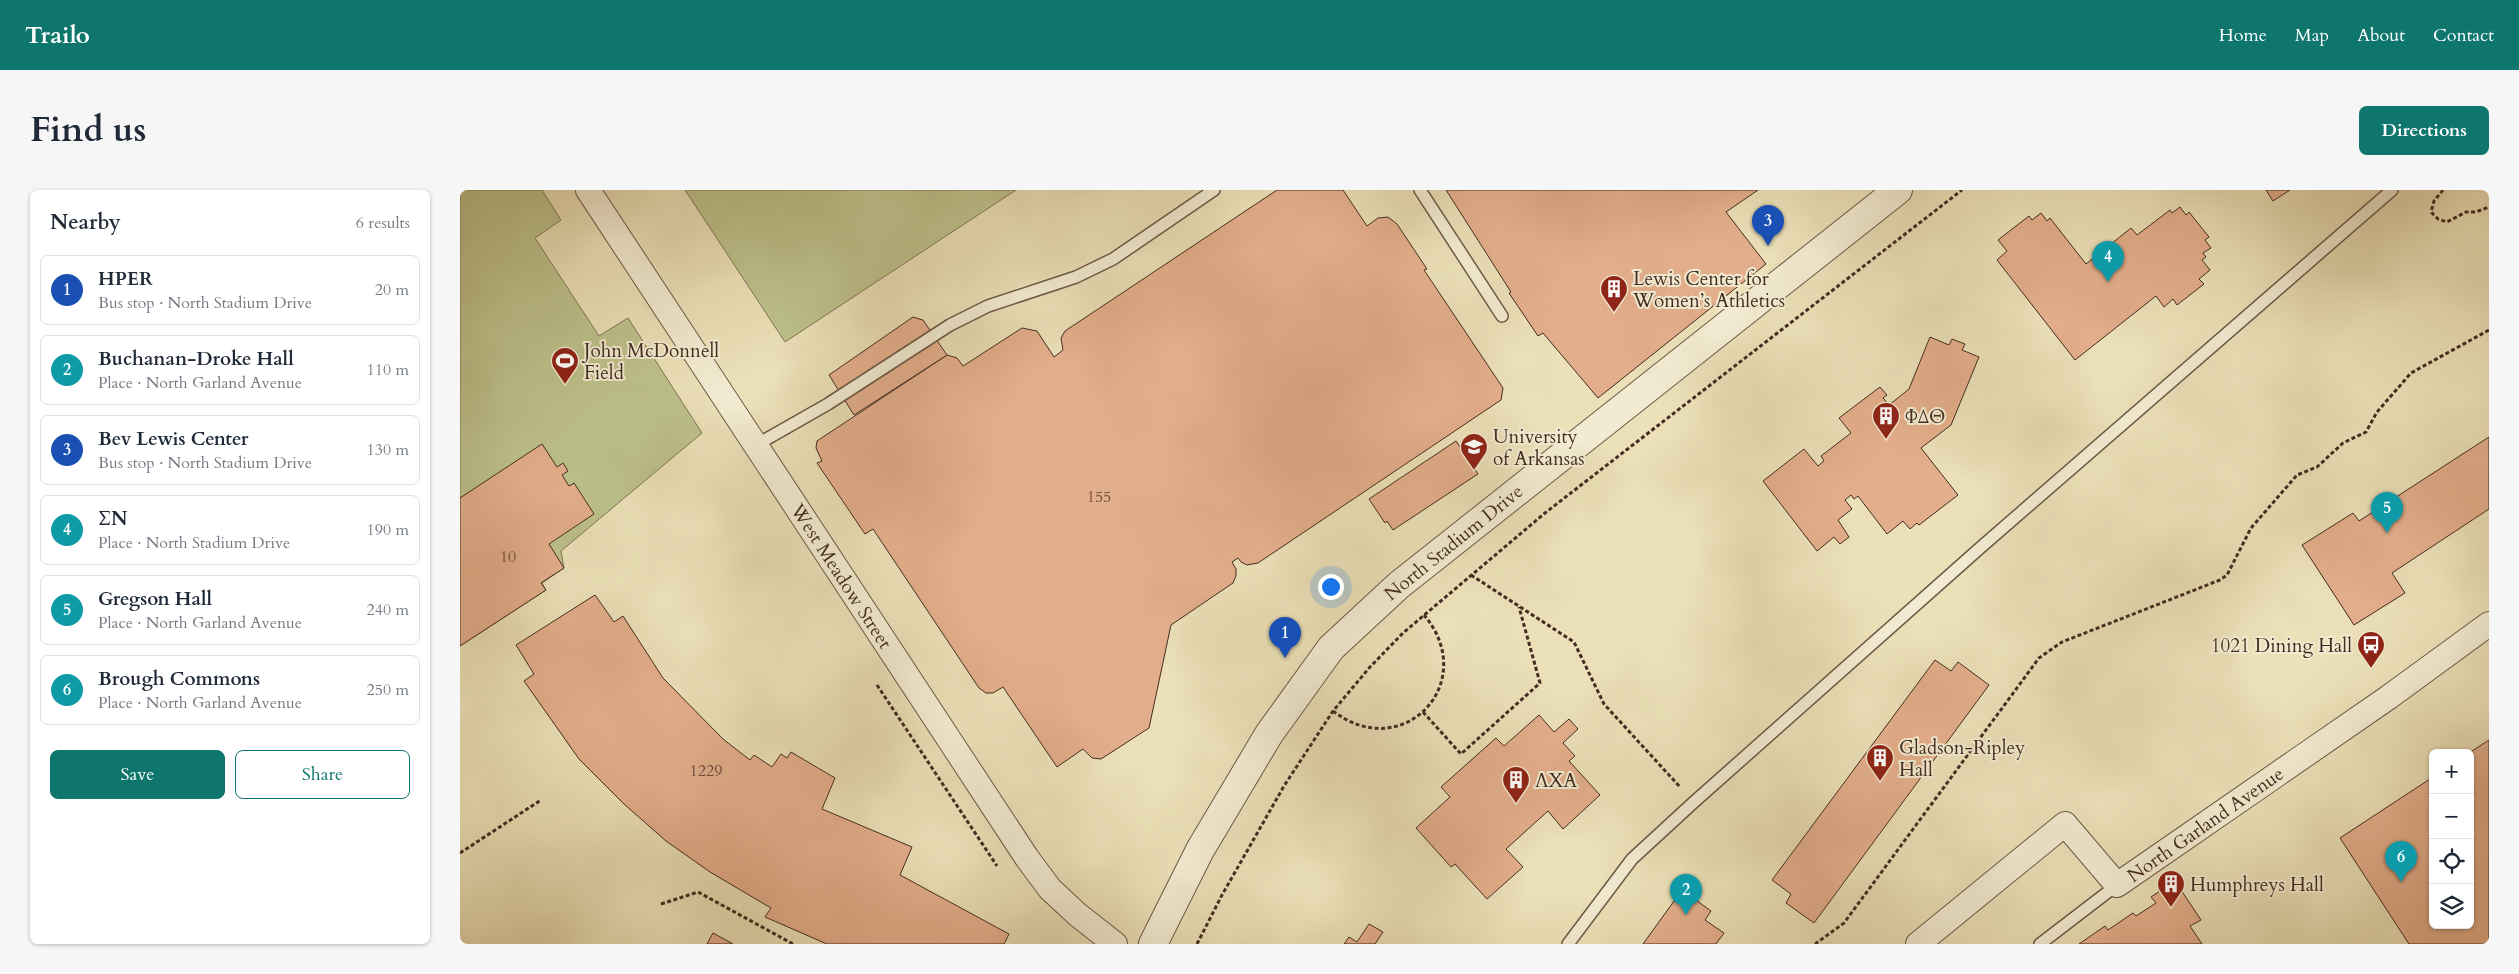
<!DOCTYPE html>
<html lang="en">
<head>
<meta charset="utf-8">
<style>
	body { margin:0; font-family:Cardo,serif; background:#f6f6f7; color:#1f2937 }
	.controls { position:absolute; right:15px; bottom:15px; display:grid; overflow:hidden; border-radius:8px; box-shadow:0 1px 4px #0004 }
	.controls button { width:45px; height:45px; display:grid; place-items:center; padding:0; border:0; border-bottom:1px solid #e0e1e3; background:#fff; color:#1f2937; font:25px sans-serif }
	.you { position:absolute; left:870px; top:396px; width:18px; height:18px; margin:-12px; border:4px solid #fff; border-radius:50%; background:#1a73e8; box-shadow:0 0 0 8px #1a73e833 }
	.badge { display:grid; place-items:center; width:32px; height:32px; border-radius:50%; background:#0f766e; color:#fff; font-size:16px; font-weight:700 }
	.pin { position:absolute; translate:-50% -41px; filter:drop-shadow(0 1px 2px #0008) }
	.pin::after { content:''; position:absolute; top:26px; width:18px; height:15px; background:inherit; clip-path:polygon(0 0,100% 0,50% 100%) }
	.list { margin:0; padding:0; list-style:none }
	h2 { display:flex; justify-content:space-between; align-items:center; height:65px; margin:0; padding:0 20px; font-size:21px }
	h2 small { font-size:16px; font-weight:400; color:#747a83 }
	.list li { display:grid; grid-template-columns:32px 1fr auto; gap:15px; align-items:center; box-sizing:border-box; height:70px; margin:0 10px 10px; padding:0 10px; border:1px solid #e0e1e3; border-radius:8px }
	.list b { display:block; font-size:19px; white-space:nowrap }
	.list p { margin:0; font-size:16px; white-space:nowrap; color:#747a83 }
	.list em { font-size:16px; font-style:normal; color:#747a83 }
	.actions { display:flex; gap:10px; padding:15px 20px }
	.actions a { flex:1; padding:11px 0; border:1px solid #0f766e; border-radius:8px; text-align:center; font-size:18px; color:#0f766e }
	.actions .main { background:#0f766e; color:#fff }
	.icon { flex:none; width:28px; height:28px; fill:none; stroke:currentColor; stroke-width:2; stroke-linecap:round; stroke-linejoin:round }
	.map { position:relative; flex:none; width:2029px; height:754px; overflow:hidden; border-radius:8px }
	header { display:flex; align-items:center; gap:30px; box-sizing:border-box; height:70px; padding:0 25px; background:#0f766e; color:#fff }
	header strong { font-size:24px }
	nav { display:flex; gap:28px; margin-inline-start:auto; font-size:18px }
	.intro { display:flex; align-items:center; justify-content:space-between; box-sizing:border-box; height:120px; padding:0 30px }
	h1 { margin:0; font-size:35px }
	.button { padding:12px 22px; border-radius:8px; background:#0f766e; color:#fff; font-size:18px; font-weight:700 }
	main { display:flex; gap:30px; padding:0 30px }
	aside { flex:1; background:#fff; border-radius:8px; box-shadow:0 1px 4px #0004 }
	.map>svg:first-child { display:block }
</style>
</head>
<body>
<header>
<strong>Trailo</strong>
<nav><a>Home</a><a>Map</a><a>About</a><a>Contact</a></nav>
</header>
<div class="intro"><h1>Find us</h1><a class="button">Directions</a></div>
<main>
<aside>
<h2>Nearby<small>6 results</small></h2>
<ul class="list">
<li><span class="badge" style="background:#1a4fb4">1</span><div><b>HPER</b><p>Bus stop · North Stadium Drive</p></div><em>20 m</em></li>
<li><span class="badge" style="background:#0f9aa8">2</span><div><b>Buchanan-Droke Hall</b><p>Place · North Garland Avenue</p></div><em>110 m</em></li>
<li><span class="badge" style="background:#1a4fb4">3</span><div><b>Bev Lewis Center</b><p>Bus stop · North Stadium Drive</p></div><em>130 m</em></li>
<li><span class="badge" style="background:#0f9aa8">4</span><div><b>ΣΝ</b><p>Place · North Stadium Drive</p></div><em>190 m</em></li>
<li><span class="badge" style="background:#0f9aa8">5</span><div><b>Gregson Hall</b><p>Place · North Garland Avenue</p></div><em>240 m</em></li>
<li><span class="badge" style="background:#0f9aa8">6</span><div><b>Brough Commons</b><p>Place · North Garland Avenue</p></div><em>250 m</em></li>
</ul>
<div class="actions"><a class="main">Save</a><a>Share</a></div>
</aside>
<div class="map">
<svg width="2029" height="754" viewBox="0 0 2029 754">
	<rect width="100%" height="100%" fill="#ebe0b8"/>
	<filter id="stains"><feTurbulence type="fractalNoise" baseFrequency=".004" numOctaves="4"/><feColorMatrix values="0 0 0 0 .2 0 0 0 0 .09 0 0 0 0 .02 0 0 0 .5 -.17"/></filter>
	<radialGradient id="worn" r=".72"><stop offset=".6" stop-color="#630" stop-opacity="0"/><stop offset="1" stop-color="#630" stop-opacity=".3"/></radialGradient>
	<!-- pitch -->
	<g fill="#bdc18b" stroke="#807656">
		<polygon points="0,0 82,0 101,30 75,48 139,146 168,128 242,243 101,361 104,378 82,393 86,400 0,456"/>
		<polygon points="225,0 556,0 325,152"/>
	</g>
	<!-- building -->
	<g fill="#e3ae8b" stroke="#432c21">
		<polygon points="817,0 883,0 907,36 918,28 928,27 937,34 967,79 964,80 1043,198 1041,210 798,373 787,375 781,372 778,368 772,372 776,379 776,386 773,393 711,435 689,538 641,569 632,568 623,559 597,577 543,497 533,503 526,503 519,498 413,339 405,344 357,273 362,271 356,258 357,251 487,165 497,168 503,176 562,138 577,141 594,167 603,160 601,148 605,141"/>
		<polygon points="986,0 1298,0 1266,22 1306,74 1138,208 1083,143 1078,146 1049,103 1051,102"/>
		<polygon points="1806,0 1830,0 1813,11"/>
		<polygon points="1720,17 1726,25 1729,22 1749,47 1745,50 1751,58 1743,63 1746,67 1742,70 1750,80 1739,89 1744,94 1717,115 1713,109 1704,117 1696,106 1615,170 1537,70 1547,61 1538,50 1569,26 1572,30 1581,23 1587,31 1590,28 1626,74 1671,38 1677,45 1710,20 1712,23"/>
		<polygon points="453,127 463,130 487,165 394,225 369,185"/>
		<polygon points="1470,147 1489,155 1492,149 1505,154 1502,160 1519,167 1491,235 1461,258 1498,305 1459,335 1457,333 1450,339 1443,331 1427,344 1398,306 1394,309 1391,305 1385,310 1392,319 1378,330 1389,347 1380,354 1374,347 1357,361 1303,291 1344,259 1358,276 1364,271 1361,266 1391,243 1379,228 1420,197 1427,205 1423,208 1429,215 1449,199"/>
		<polygon points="2029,247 2029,319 1932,383 1945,403 1894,435 1842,355 1893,323 1899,331"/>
		<polygon points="996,251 1018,284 933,340 927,331 925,333 909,309"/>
		<polygon points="82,254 97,277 103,273 108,281 102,285 109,296 114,293 134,324 89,354 104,378 81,393 86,400 0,456 0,308"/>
		<polygon points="135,405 154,432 163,426 203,488 263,549 290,570 294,565 312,577 321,564 327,568 331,562 375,588 362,619 452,657 440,685 549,744 544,754 367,754 305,727 311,718 250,682 206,651 164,614 119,569 64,491 74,484 56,455"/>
		<polygon points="1475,470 1491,481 1498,472 1529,495 1354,733 1326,713 1331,704 1312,690"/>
		<polygon points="1079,525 1094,542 1109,529 1118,539 1103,553 1115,566 1109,571 1140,605 1103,639 1088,621 1046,659 1063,677 1027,709 995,674 991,677 956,638 990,607 981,597 1036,548 1044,556"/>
		<polygon points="2029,550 2029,754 1949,754 1880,648 1973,587 1973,735 2010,735 2009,563"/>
		<polygon points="1715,691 1741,730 1730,736 1742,754 1619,754 1645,736 1648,740 1673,723 1676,726 1696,713 1691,707"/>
		<polygon points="1222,700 1251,721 1245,730 1264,743 1256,754 1183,754"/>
		<polygon points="909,734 923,742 915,754 884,754 889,747 897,752"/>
		<polygon points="253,743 273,754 247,754"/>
	</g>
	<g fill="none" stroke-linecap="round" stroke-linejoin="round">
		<defs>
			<g id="service">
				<polyline points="960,0 1042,126"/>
				<polyline points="296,255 368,214 490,135 528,116 616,87 653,69 754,0"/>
				<polyline points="1108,754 1172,669 1234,612 1520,358 1932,0"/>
				<polyline points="1580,754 1657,695"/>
			</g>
			<g id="minor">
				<polyline points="128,0 567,668 590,699 618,725 655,754"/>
				<polyline points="1458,754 1605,634 1657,695 1929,507 2029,434"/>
			</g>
			<polyline id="tertiary" points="693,754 740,660 809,544 871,458 939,395 1438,0"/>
		</defs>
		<!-- service casing -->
		<use href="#service" stroke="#6d5947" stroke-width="14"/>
		<!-- minor casing -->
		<use href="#minor" stroke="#6d5947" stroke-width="26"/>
		<!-- tertiary casing -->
		<use href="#tertiary" stroke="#6d5947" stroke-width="30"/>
		<!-- path -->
		<g stroke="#432c21" stroke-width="3" stroke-dasharray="4 2.5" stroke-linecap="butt">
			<polyline points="1983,0 1974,11 1971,22 1978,29 1987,32 2006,22 2016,22 2029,17"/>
			<polyline points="1011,385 1114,452 1144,514 1220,597"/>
			<polyline points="417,495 537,676"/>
			<path d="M873 521C943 575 1021 492 964 425"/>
			<polyline points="963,522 1001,564 1080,493 1059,417"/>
			<polyline points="0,663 81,610"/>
			<polyline points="201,714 238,702 333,754"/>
			<polyline points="737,754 762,705 824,596 873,521 910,477 943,443 1085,323 1502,0"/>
			<polyline points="1355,754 1384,733 1579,468 1602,452 1760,390 1767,385 1791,338 1837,285 1857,277 1883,253 1906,242 1917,222 1951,183 2029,140"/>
		</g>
		<!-- service -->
		<use href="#service" stroke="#f2ebd1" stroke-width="11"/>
		<!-- minor -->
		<use href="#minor" stroke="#f2ebd1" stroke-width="24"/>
		<!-- tertiary -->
		<use href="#tertiary" stroke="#f2ebd1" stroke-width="28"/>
	</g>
	<!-- icons -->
	<defs>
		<symbol id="building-pin" viewBox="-11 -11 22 30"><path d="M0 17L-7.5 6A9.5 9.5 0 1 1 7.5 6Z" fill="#8f2418" stroke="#f2ebd1"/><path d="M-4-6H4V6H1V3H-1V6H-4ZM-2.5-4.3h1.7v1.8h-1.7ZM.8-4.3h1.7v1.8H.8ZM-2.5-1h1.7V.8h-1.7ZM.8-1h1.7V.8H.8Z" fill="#fff"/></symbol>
		<symbol id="stadium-pin" viewBox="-11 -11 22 30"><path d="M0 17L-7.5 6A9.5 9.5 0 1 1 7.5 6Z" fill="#8f2418" stroke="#f2ebd1"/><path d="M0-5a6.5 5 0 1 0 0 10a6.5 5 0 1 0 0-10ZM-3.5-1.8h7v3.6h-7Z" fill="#fff"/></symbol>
		<symbol id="university-pin" viewBox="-11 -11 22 30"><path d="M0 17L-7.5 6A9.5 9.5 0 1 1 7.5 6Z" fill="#8f2418" stroke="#f2ebd1"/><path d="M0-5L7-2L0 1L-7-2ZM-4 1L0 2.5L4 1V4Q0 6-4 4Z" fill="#fff"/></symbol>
		<symbol id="bus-pin" viewBox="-11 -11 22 30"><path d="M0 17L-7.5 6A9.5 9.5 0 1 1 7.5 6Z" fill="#8f2418" stroke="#f2ebd1"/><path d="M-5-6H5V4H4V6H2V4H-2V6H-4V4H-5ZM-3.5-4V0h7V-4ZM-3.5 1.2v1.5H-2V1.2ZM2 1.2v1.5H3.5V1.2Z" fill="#fff"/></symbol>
	</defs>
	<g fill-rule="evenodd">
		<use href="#building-pin" x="1138" y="83" width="32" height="43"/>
		<use href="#stadium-pin" x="89" y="155" width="32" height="43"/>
		<use href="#building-pin" x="1410" y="210" width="32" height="43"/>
		<use href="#university-pin" x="998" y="241" width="32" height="43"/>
		<use href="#bus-pin" x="1895" y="439" width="32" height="43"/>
		<use href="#building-pin" x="1404" y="552" width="32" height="43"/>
		<use href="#building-pin" x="1040" y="574" width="32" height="43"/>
		<use href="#building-pin" x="1695" y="678" width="32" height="43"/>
	</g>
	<g text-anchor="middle" stroke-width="4" stroke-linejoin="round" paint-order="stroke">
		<!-- number labels -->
		<g font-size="16" fill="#6b4c3c">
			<text x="639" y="312">155</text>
			<text x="48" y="372">10</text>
			<text x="246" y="586">1229</text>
		</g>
		<!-- poi labels -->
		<g font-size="19" fill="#432c21" stroke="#f2ebd1" text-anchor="start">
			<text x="1173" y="95">Lewis Center for<tspan x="1173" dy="22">Women’s Athletics</tspan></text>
			<text x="124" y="167">John McDonnell<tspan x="124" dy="22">Field</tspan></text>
			<text x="1445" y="233">ΦΔΘ</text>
			<text x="1033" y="253">University<tspan x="1033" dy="22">of Arkansas</tspan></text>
			<text x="1892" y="462" text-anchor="end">1021 Dining Hall</text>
			<text x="1439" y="564">Gladson-Ripley<tspan x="1439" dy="22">Hall</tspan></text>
			<text x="1075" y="597">ΛΧΑ</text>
			<text x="1730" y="701">Humphreys Hall</text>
		</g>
		<!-- street labels -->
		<g font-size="19" fill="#432c21" stroke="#f2ebd1">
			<text transform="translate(993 352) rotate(-39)" y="7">North Stadium Drive</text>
			<text transform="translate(382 386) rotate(57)" y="7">West Meadow Street</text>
			<text transform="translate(1745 634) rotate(-35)" y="7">North Garland Avenue</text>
		</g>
	</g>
	<rect width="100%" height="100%" filter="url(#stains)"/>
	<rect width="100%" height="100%" fill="url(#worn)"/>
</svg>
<div class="controls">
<button>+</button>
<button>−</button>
<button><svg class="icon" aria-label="locate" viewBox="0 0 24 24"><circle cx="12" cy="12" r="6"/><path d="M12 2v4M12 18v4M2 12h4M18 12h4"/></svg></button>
<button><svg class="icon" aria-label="layers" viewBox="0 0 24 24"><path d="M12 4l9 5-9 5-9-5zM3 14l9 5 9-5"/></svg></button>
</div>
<div class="you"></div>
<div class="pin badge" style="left:825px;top:468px;background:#1a4fb4">1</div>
<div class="pin badge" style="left:1226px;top:725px;background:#0f9aa8">2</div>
<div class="pin badge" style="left:1308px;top:56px;background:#1a4fb4">3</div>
<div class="pin badge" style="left:1648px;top:92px;background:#0f9aa8">4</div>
<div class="pin badge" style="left:1927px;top:343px;background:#0f9aa8">5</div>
<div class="pin badge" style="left:1941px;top:692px;background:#0f9aa8">6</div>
</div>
</main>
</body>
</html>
